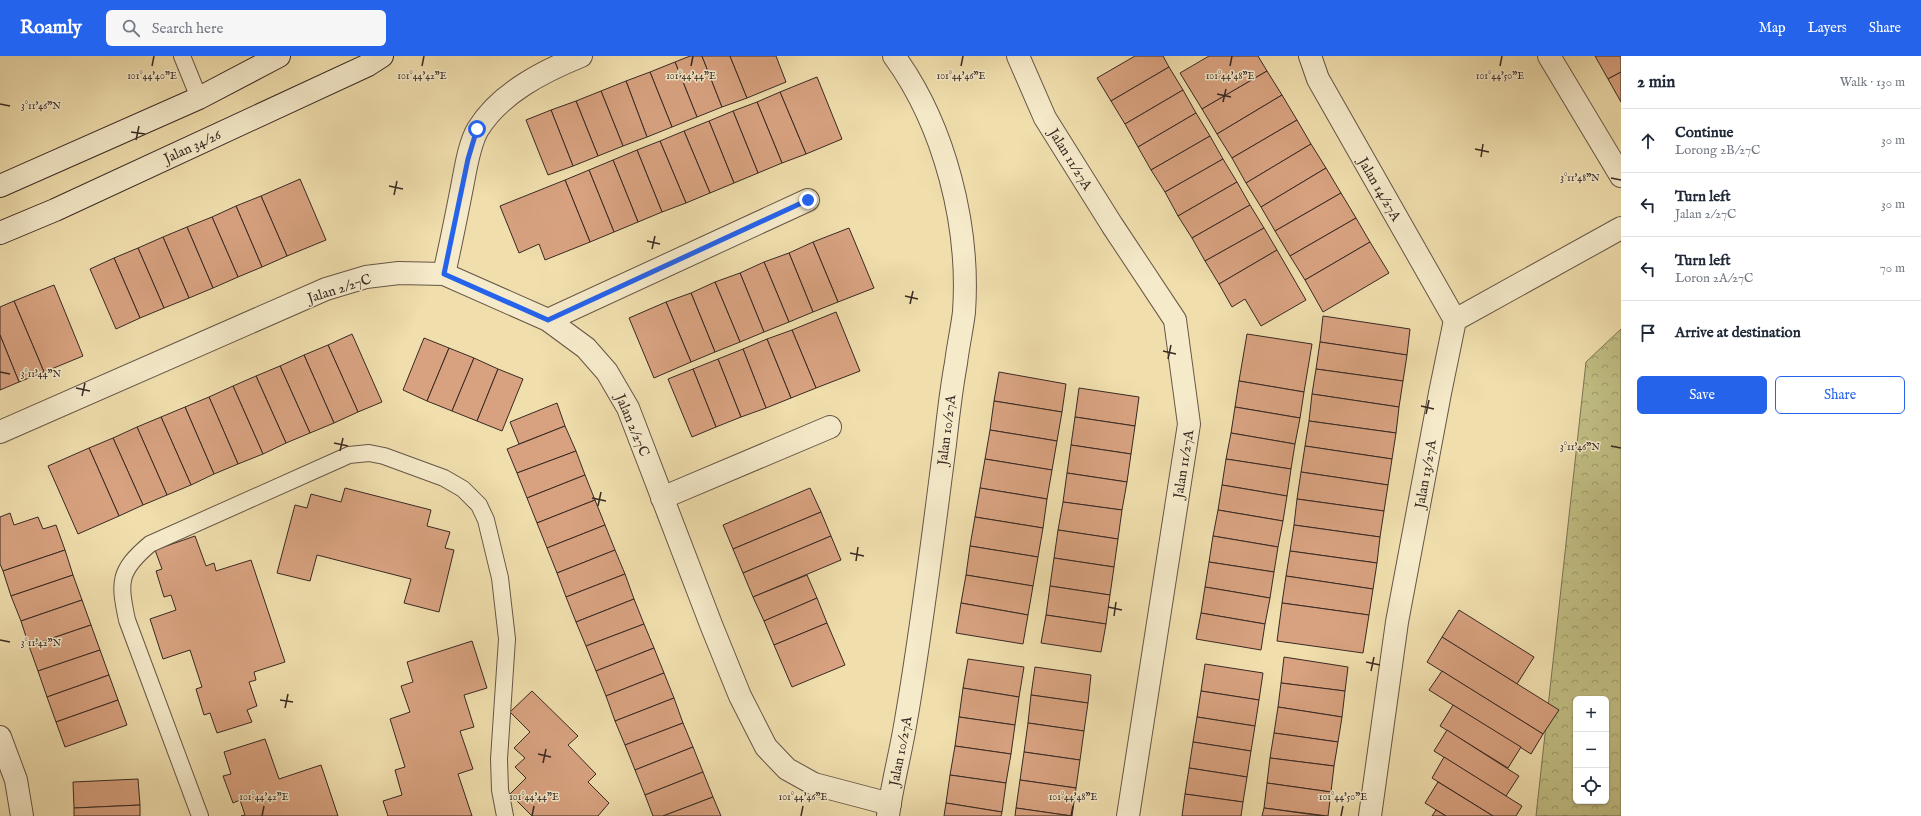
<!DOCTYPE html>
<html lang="en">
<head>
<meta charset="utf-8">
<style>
	body { margin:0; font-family:"IM FELL English",serif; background:#f6f6f7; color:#1f2937 }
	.controls { position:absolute; right:12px; bottom:12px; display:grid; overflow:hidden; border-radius:6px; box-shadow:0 1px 3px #0004 }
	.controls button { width:36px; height:36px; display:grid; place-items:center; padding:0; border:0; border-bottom:1px solid #e0e1e3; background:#fff; color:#1f2937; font:20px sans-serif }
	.stop { position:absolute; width:12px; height:12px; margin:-9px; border:3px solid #2563eb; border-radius:50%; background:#fff }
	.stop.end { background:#2563eb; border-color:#fff; box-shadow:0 1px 4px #0008 }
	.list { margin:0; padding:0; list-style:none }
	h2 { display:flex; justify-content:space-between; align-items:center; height:52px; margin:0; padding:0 16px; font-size:17px }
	h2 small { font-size:13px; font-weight:400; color:#747a83 }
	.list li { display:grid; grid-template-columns:26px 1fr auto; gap:12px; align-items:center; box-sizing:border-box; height:64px; padding:0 16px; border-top:1px solid #e0e1e3 }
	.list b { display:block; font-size:15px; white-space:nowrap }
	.list p { margin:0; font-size:13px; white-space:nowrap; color:#747a83 }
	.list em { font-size:13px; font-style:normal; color:#747a83 }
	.actions { display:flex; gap:8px; padding:12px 16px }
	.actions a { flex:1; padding:9px 0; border:1px solid #2563eb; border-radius:6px; text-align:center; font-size:14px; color:#2563eb }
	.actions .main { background:#2563eb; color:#fff }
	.icon { flex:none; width:22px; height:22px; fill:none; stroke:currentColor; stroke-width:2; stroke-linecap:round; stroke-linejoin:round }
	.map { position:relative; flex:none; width:1621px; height:760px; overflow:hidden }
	header { display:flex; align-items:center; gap:24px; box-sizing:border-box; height:56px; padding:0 20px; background:#2563eb; color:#fff }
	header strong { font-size:19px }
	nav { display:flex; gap:22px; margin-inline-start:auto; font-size:14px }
	.search { width:280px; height:36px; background:#f6f6f7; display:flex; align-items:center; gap:10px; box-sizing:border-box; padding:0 14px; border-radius:6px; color:#747a83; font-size:15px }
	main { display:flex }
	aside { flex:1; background:#fff }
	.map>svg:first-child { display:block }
</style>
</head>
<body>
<header>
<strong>Roamly</strong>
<div class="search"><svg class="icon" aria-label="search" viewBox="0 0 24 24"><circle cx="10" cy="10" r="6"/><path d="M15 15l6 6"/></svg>Search here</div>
<nav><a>Map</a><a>Layers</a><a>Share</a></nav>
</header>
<main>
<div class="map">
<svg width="1621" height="760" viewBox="0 0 1621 760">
	<defs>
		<pattern id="forest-crowns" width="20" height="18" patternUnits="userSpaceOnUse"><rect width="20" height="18" fill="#c1bf84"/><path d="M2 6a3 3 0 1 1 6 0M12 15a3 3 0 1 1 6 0" fill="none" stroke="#9e9b6c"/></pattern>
	</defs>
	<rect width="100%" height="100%" fill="#f0dead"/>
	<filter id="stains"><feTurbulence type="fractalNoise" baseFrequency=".005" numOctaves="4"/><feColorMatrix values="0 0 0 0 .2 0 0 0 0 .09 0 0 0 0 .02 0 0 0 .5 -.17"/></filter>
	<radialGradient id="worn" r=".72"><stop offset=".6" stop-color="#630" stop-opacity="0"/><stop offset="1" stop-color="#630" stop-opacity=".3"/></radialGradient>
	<!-- forest -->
	<path fill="url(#forest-crowns)" stroke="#7c7454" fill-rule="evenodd" d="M1621 273V760H1536L1586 306ZM1576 643H1606V745H1576Z"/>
	<!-- building -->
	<g fill="#d8a280" stroke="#382923">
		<polygon points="690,0 702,0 722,51 697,61 675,6"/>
		<polygon points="702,0 730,0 747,42 722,51"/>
		<polygon points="730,0 776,0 786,26 747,42"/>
		<polygon points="1135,0 1163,0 1169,11 1111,45 1097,22"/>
		<polygon points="1209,0 1258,0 1267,15 1202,53 1180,17"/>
		<polygon points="1595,0 1621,0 1621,16 1608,23"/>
		<polygon points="675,6 697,61 672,71 650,16"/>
		<polygon points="1169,11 1183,34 1125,68 1111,45"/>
		<polygon points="1267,15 1282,39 1217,78 1202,53"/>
		<polygon points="650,16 672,71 647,81 626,25"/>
		<polygon points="1621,16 1621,46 1608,23"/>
		<polygon points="817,21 842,83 806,98 780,36"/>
		<polygon points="626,25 647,81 623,90 601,35"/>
		<polygon points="1183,34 1196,57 1138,91 1125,68"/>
		<polygon points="601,35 623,90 598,100 576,45"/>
		<polygon points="780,36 806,98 782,107 757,46"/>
		<polygon points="1282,39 1297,64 1232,102 1217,78"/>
		<polygon points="576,45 598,100 573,110 551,54"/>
		<polygon points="757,46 782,107 758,117 733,55"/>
		<polygon points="551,54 573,110 548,119 526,64"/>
		<polygon points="733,55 758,117 734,127 709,65"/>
		<polygon points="1196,57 1210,80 1151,114 1138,91"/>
		<polygon points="1297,64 1311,88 1246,127 1232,102"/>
		<polygon points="709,65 734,127 710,137 684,75"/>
		<polygon points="684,75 710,137 686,147 660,85"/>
		<polygon points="1210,80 1223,103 1165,136 1151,114"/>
		<polygon points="660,85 686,147 662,156 637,94"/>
		<polygon points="1311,88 1326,112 1261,151 1246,127"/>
		<polygon points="637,94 662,156 638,166 613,104"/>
		<polygon points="1223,103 1237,126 1178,160 1165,136"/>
		<polygon points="613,104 638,166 614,176 589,114"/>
		<polygon points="1326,112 1341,137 1275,175 1261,151"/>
		<polygon points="589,114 614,176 590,186 565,124"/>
		<polygon points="300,123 326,184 287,200 261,140"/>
		<polygon points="565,124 590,186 545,204 539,188 519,197 500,150"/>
		<polygon points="1237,126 1250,149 1192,182 1178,160"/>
		<polygon points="1341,137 1356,162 1290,200 1275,175"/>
		<polygon points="261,140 287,200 262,211 236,150"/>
		<polygon points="1250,149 1264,172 1205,205 1192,182"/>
		<polygon points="236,150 262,211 238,221 212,161"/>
		<polygon points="212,161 238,221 213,232 187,171"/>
		<polygon points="1356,162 1370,186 1305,224 1290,200"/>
		<polygon points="187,171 213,232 189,242 163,181"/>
		<polygon points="849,172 874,232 838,246 813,186"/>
		<polygon points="1264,172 1277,194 1219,228 1205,205"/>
		<polygon points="163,181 189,242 164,252 138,192"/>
		<polygon points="813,186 838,246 813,256 789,197"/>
		<polygon points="1370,186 1389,217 1323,256 1305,224"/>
		<polygon points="138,192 164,252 140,262 114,202"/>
		<polygon points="1277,194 1306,244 1261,270 1245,243 1232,251 1219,228"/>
		<polygon points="789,197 813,256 789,266 764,206"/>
		<polygon points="114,202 140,262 116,273 90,213"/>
		<polygon points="764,206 789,266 764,276 740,217"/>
		<polygon points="740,217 764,276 740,286 715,226"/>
		<polygon points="715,226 740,286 715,296 691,237"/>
		<polygon points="54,229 83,300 44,316 14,245"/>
		<polygon points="691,237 715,296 691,306 666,246"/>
		<polygon points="14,245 44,316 19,326 0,279 0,251"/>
		<polygon points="666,246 691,306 654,322 629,262"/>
		<polygon points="836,256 860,315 816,332 792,274"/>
		<polygon points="1323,260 1410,273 1407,299 1320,286"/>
		<polygon points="792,274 816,332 791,342 767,283"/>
		<polygon points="352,278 382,346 358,356 328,289"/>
		<polygon points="1247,278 1312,288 1304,336 1239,325"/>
		<polygon points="0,279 19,326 0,334"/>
		<polygon points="424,282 449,292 427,345 403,334"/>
		<polygon points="767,283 791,342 766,352 743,293"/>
		<polygon points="1320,286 1407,299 1403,325 1316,313"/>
		<polygon points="328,289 358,356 334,367 304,299"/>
		<polygon points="449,292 474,302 452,355 427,345"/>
		<polygon points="743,293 766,352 741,361 718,303"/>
		<polygon points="304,299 334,367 310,377 280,310"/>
		<polygon points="474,302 498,313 477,365 452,355"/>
		<polygon points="718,303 741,361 716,371 693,313"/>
		<polygon points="280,310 310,377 286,387 256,320"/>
		<polygon points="498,313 523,323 502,375 477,365"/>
		<polygon points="693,313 716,371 692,381 668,323"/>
		<polygon points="1316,313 1403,325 1399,351 1312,338"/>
		<polygon points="999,316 1066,328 1062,356 994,345"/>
		<polygon points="256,320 286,387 263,398 233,330"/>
		<polygon points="1239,325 1304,336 1300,362 1235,351"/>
		<polygon points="233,330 263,398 238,408 209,341"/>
		<polygon points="1079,332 1139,341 1135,370 1075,361"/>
		<polygon points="1312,338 1399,351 1396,377 1309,365"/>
		<polygon points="209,341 238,408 214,418 185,351"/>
		<polygon points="994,345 1062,356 1057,385 990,374"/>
		<polygon points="557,347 565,370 519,388 510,366"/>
		<polygon points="185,351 214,418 191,429 161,361"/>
		<polygon points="1235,351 1300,362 1295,388 1231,377"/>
		<polygon points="161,361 191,429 167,439 137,371"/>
		<polygon points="1075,361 1135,370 1131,398 1071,389"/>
		<polygon points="1309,365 1396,377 1392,403 1305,390"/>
		<polygon points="565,370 576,395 517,417 507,393"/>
		<polygon points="137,371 167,439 143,449 113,382"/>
		<polygon points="990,374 1057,385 1052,414 985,403"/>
		<polygon points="1231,377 1295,388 1291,413 1226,403"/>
		<polygon points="113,382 143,449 119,460 89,392"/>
		<polygon points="1071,389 1131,398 1127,426 1067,417"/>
		<polygon points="1305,390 1392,403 1388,429 1301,416"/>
		<polygon points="89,392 119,460 78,478 48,410"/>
		<polygon points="576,395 585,419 527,442 517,417"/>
		<polygon points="985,403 1052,414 1047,443 980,432"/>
		<polygon points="1226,403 1291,413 1287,440 1222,429"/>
		<polygon points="1301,416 1388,429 1384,455 1297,443"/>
		<polygon points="1067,417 1127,426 1122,454 1063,446"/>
		<polygon points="585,419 595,444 537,467 527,442"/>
		<polygon points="1222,429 1287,440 1283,465 1218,454"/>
		<polygon points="345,432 431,454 427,470 450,476 445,492 454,494 439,556 404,547 411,523 317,499 310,525 277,517 295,449 307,452 311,438 341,446"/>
		<polygon points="810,432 821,456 733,493 723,469"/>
		<polygon points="980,432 1047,443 1043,472 975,461"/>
		<polygon points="1297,443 1384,455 1380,481 1294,469"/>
		<polygon points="595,444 605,469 547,492 537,467"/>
		<polygon points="1063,446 1122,454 1118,483 1058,474"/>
		<polygon points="1218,454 1283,465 1278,491 1213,480"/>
		<polygon points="821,456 831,480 743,517 733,493"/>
		<polygon points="10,457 14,469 38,461 43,473 56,469 65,494 3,515 0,508 0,461"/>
		<polygon points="975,461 1043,472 1038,501 970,490"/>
		<polygon points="605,469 615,494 557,517 547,492"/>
		<polygon points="1294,469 1380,481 1377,507 1290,495"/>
		<polygon points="1058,474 1118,483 1114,511 1054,502"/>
		<polygon points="195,480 206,510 214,507 216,515 251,504 285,606 254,616 256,624 249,626 257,650 247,654 252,666 217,677 210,657 204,659 196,633 202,631 190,594 163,603 150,563 176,554 171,539 164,541 156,515 162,513 155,494"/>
		<polygon points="831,480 841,504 753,541 743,517"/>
		<polygon points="1213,480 1278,491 1274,516 1209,506"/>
		<polygon points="970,490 1038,501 1033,530 966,519"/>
		<polygon points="65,494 73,519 11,540 3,515"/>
		<polygon points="615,494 625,518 566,541 557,517"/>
		<polygon points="1290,495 1377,507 1373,533 1286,520"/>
		<polygon points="1054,502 1114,511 1110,539 1050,530"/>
		<polygon points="1209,506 1274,516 1270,542 1205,531"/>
		<polygon points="625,518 634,543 576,566 566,541"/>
		<polygon points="73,519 82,544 21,565 11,540"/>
		<polygon points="807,519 817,542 764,565 753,541"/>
		<polygon points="966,519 1033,530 1028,559 961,547"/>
		<polygon points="1286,520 1373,533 1369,559 1282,547"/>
		<polygon points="1050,530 1110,539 1106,568 1046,559"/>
		<polygon points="1205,531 1270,542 1265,568 1201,557"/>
		<polygon points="817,542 827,567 774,589 764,565"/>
		<polygon points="634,543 644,568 586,590 576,566"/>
		<polygon points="82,544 91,569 29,590 21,565"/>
		<polygon points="961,547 1028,559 1023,588 956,577"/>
		<polygon points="1282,547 1369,559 1363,597 1277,585"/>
		<polygon points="1459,554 1534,601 1517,628 1442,581"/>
		<polygon points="1201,557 1265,568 1261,594 1196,583"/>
		<polygon points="1046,559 1106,568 1101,596 1041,587"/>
		<polygon points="827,567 845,609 792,631 774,589"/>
		<polygon points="644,568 654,592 596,615 586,590"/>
		<polygon points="91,569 100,594 38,615 29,590"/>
		<polygon points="1442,581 1559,654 1543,678 1427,606"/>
		<polygon points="472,585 487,632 464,639 474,671 460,675 473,713 458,718 472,760 388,760 383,745 402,739 395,714 405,711 390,663 410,656 401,630 413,626 407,606"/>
		<polygon points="654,592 664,617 606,640 596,615"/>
		<polygon points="100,594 109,619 47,641 38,615"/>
		<polygon points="1284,601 1348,611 1345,635 1281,627"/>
		<polygon points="968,603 1024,611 1019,641 963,632"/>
		<polygon points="1205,608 1263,617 1259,644 1201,635"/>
		<polygon points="1035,611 1091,619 1088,647 1031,639"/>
		<polygon points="1442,615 1543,678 1531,698 1429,634"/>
		<polygon points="664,617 674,642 615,665 606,640"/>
		<polygon points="109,619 118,644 56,666 47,641"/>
		<polygon points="1281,627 1345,635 1342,661 1278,651"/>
		<polygon points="963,632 1019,641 1015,669 959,661"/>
		<polygon points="532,635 578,680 568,689 596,718 588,726 609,747 598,760 532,760 510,738 526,722 515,711 525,702 514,692 530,676 510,656"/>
		<polygon points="1201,635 1259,644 1255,670 1197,661"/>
		<polygon points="1031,639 1088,647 1084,675 1028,667"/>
		<polygon points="674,642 683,667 625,689 615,665"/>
		<polygon points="118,644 127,669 65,691 56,666"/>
		<polygon points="1453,649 1521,691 1508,712 1440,670"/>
		<polygon points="1278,651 1342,661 1338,686 1274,677"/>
		<polygon points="959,661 1015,669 1011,698 955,690"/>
		<polygon points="1197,661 1255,670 1251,695 1193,686"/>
		<polygon points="683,667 693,691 635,714 625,689"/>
		<polygon points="1028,667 1084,675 1080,704 1024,696"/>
		<polygon points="1447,674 1519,720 1506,740 1434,695"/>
		<polygon points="1274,677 1338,686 1334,710 1270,702"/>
		<polygon points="265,683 279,723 321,709 338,760 241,760 245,759 240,744 233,747 223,720 231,718 224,696"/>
		<polygon points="1193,686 1251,695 1247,721 1189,712"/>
		<polygon points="955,690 1011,698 1006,727 950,719"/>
		<polygon points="693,691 703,716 645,739 635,714"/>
		<polygon points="1024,696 1080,704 1076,732 1020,724"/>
		<polygon points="1444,701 1522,750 1516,760 1493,760 1432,722"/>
		<polygon points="1270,702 1334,710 1331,736 1267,727"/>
		<polygon points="1189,712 1247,721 1243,746 1185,738"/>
		<polygon points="703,716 713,741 663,760 653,760 645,739"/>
		<polygon points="950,719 1006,727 1002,756 946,747"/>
		<polygon points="138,723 140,749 74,752 73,726"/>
		<polygon points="1020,724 1076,732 1072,760 1016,752"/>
		<polygon points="1438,726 1493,760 1446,760 1425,747"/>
		<polygon points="1267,727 1331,736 1328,760 1264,752"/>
		<polygon points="1185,738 1243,746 1241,760 1182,760"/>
		<polygon points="713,741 721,760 663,760"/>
		<polygon points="946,747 1002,756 1001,760 944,760"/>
		<polygon points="140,749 140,760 74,760 74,752"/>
		<polygon points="1016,752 1072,760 1015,760"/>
		<polygon points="1264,752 1323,760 1262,760"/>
		<polygon points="1436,754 1446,760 1432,760"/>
	</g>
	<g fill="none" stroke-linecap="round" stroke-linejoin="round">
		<defs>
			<g id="lane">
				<polyline points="182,0 199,42"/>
				<path d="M200 760 127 564C119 526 118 515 150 488L349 399 369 397 384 400 444 422 463 433 479 449 486 464 500 522 507 583 499 703 500 734 505 760"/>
			</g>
			<g id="street">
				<polyline points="1018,0 1045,62 1112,169 1175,264 1189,368 1128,760"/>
				<polyline points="1310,0 1318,23 1455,264"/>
				<polyline points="1549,0 1621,120"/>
				<path d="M444 218C451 187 457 157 463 126 466 110 470 86 478 73 500 37 544 15 581 0"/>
				<polyline points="548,264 808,144"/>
				<polyline points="0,376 326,233 366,221 399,217 444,218 548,264 586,292 607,316 628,352 712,571 740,640 766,691 787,713 814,728 890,748"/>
				<polyline points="662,442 830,371"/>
				<polyline points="0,681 16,724 22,760"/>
				<path d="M888 760C892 728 901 696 906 664 922 572 933 480 945 388 948 361 951 334 956 307 958 290 962 273 964 256 970 170 945 70 894 0"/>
				<polyline points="1370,760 1397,566 1440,337 1455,264 1621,172"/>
			</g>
			<g id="secondary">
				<polyline points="0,130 199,42 279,0"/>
				<polyline points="0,177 55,154 368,9 382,0"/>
			</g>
		</defs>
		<!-- lane casing -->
		<use href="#lane" stroke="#665646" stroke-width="18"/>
		<!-- street casing -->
		<use href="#street" stroke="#665646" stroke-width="24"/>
		<!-- secondary casing -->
		<use href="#secondary" stroke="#382923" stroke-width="24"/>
		<!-- lane -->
		<use href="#lane" stroke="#f5eaca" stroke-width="16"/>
		<!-- street -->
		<use href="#street" stroke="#f5eaca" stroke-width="22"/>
		<!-- secondary -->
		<use href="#secondary" stroke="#f5eaca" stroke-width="22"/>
	</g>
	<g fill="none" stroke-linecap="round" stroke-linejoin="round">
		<!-- route -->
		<polyline stroke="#2563eb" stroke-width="5" points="477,73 468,103 444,218 548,264 808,144"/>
	</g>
	<!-- ticks -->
	<path fill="none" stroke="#382923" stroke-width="1.5" d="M152 10 154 0M422 10 424 0M691 10 693 0M961 10 963 0M1230 10 1232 0M1500 10 1502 0M1217 38 1231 41M1223 46 1226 33M0 48 10 50M131 76 145 78M136 84 139 70M1475 93 1489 96M1481 101 1483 88M1611 122 1621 124M389 130 403 133M394 139 397 125M647 185 660 188M652 193 655 180M905 240 918 243M910 248 913 235M1163 295 1176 298M1168 303 1171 289M0 316 10 318M76 332 90 335M82 340 85 327M1421 350 1434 353M1426 358 1429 344M334 387 348 390M1611 390 1621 392M340 395 343 382M592 442 606 445M598 450 601 436M850 497 864 500M856 505 858 491M1108 551 1122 554M1114 560 1116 546M0 584 10 586M1366 606 1380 609M1371 615 1374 601M280 644 293 646M285 652 288 638M538 698 551 701M543 707 546 693M262 760 264 750M532 760 534 750M801 760 803 750M1071 760 1073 750M1341 760 1343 750"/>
	<g text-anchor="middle" stroke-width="3" stroke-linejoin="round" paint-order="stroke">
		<!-- street labels -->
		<g font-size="14" fill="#382923" stroke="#f5eaca">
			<text transform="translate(192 90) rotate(-25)" y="5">Jalan 34/26</text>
			<text transform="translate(1071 103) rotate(58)" y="5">Jalan 11/27A</text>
			<text transform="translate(1380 133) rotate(60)" y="5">Jalan 14/27A</text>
			<text transform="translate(339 232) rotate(-18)" y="5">Jalan 2/27C</text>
			<text transform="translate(633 369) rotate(67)" y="5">Jalan 2/27C</text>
			<text transform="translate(946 374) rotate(-83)" y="5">Jalan 10/27A</text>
			<text transform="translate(1183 408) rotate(-81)" y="5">Jalan 11/27A</text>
			<text transform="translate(1425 418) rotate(-80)" y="5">Jalan 13/27A</text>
			<text transform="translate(900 695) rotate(-79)" y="5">Jalan 10/27A</text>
		</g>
	</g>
	<g font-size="10" text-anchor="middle" fill="#382923" stroke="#f5eaca" stroke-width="3" stroke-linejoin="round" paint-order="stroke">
		<text x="152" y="23">101°44'40"E</text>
		<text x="422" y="23">101°44'42"E</text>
		<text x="691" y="23">101°44'44"E</text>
		<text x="961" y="23">101°44'46"E</text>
		<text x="1230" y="23">101°44'48"E</text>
		<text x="1500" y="23">101°44'50"E</text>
		<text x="41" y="53">3°11'46"N</text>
		<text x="1580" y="125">3°11'48"N</text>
		<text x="41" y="321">3°11'44"N</text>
		<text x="1580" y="394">3°11'46"N</text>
		<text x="41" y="590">3°11'42"N</text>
		<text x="264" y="744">101°44'42"E</text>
		<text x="534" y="744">101°44'44"E</text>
		<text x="803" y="744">101°44'46"E</text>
		<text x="1073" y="744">101°44'48"E</text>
		<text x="1343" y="744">101°44'50"E</text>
	</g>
	<rect width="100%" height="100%" filter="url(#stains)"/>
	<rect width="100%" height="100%" fill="url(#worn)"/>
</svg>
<div class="controls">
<button>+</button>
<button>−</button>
<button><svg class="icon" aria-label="locate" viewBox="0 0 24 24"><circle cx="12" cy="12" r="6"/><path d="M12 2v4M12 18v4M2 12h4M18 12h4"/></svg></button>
</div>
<div class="stop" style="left:477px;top:73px"></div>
<div class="stop end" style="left:808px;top:144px"></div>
</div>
<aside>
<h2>2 min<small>Walk · 130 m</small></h2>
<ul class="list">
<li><svg class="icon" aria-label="ahead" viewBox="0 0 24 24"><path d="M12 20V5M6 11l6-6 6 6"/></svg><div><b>Continue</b><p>Lorong 2B/27C</p></div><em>30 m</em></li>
<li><svg class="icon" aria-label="left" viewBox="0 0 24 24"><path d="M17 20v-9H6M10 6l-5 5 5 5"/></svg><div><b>Turn left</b><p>Jalan 2/27C</p></div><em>30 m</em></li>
<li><svg class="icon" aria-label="left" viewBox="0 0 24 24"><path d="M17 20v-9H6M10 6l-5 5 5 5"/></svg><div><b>Turn left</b><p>Loron 2A/27C</p></div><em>70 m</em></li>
<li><svg class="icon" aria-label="arrive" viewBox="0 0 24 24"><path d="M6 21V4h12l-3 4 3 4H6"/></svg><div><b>Arrive at destination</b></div></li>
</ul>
<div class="actions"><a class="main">Save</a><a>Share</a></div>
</aside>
</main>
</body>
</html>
